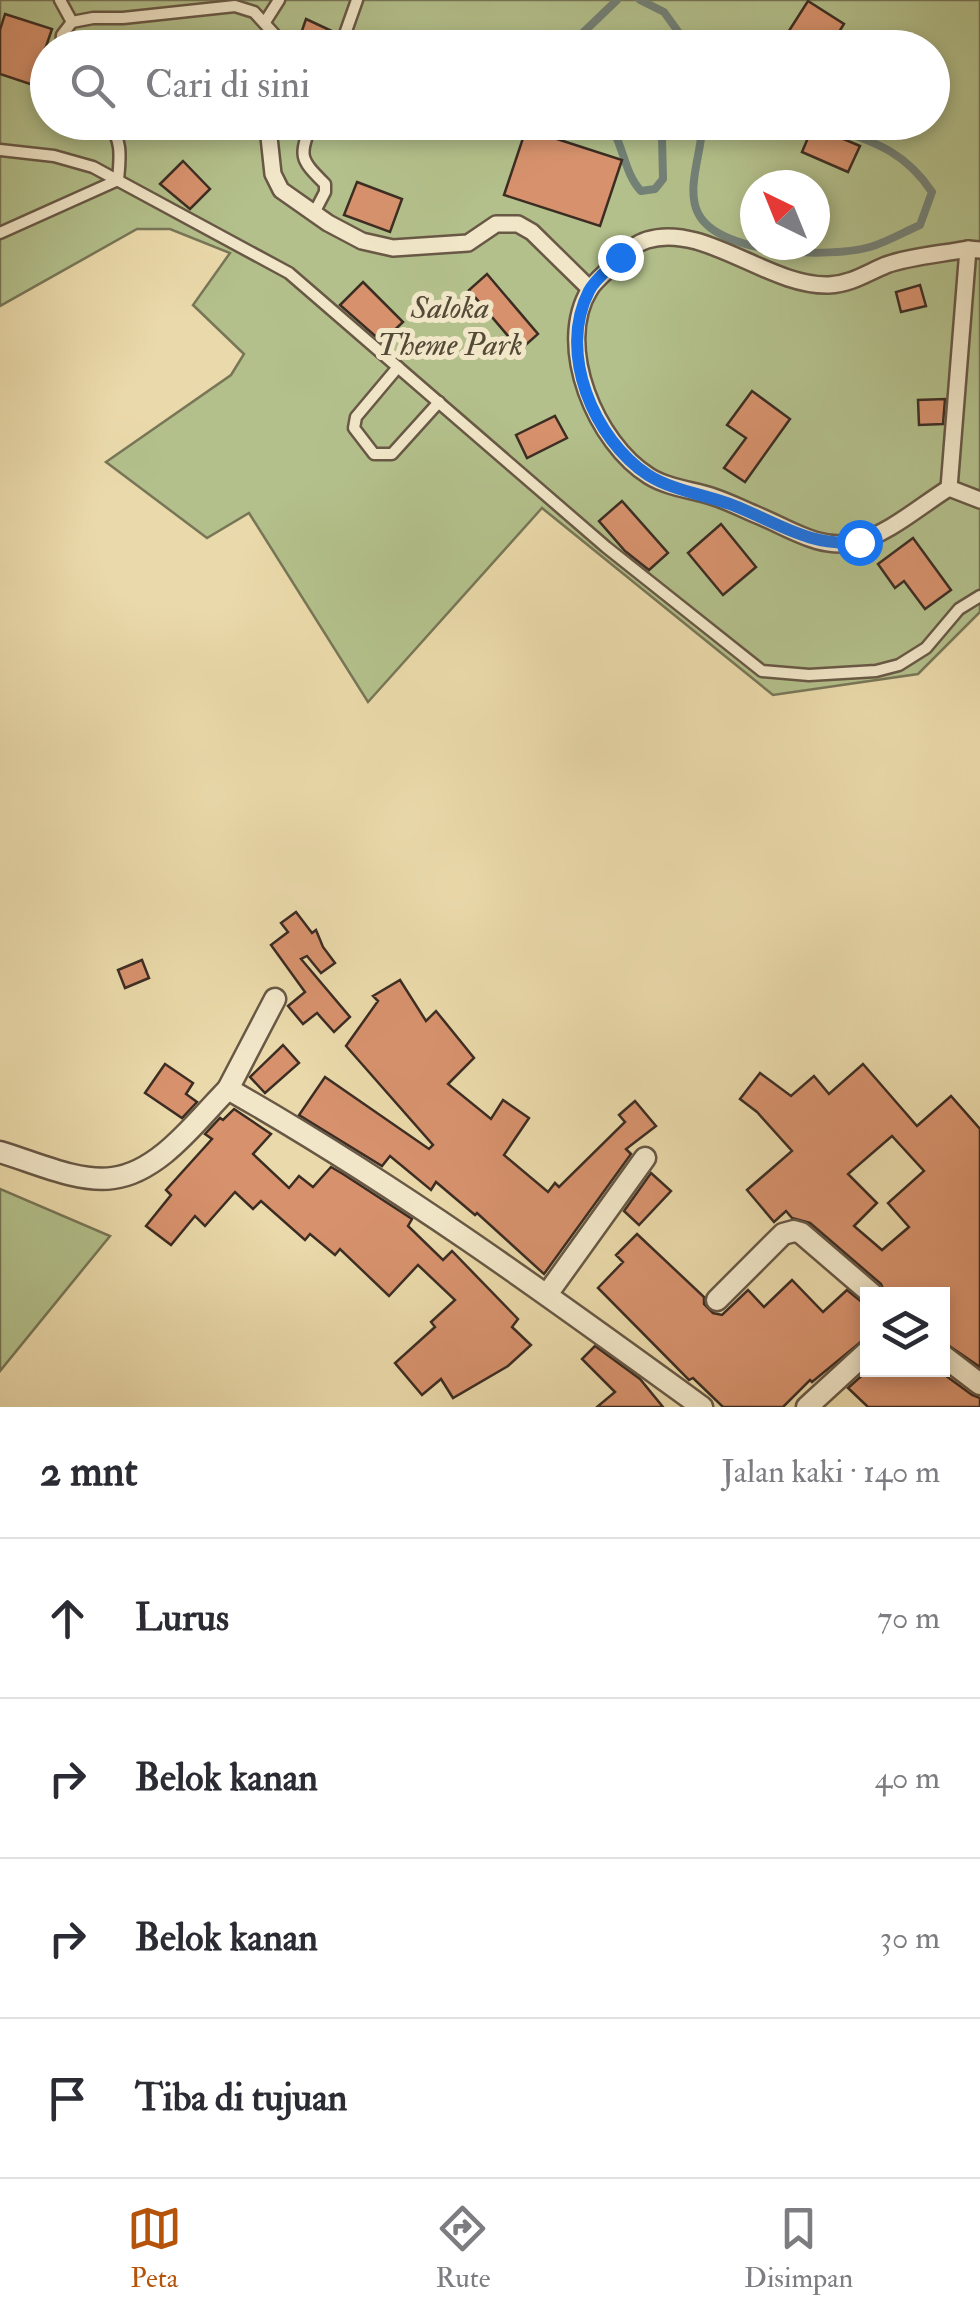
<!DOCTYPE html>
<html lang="id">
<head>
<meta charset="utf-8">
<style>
	body { margin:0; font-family:"IM FELL Double Pica",serif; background:#f2f2f3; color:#2b2b33 }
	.controls { position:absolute; right:30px; bottom:30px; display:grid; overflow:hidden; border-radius:0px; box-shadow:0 5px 15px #0003 }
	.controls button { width:90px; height:90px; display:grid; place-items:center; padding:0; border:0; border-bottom:2px solid #e1e1e2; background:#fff; color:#2b2b33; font:50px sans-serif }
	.compass { position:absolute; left:740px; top:170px; width:90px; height:90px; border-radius:50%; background:#fff; box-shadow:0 5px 15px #0003; rotate:317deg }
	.stop { position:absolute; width:30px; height:30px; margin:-22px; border:8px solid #1a73e8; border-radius:50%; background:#fff }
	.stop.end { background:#1a73e8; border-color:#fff; box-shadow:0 2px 10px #0008 }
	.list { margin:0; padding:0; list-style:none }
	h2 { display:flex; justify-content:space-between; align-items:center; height:130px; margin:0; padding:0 40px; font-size:42px }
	h2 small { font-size:32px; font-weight:400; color:#7c7c81 }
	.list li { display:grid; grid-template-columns:65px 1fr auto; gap:30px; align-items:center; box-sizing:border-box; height:160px; padding:0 40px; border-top:2px solid #e1e1e2 }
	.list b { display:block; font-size:38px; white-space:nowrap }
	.list em { font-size:32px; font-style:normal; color:#7c7c81 }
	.icon { flex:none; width:55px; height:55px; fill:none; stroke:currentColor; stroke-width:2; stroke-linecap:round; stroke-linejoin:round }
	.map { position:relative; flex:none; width:980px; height:1407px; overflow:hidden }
	.search { position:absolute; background:#fff; box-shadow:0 5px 15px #0003; left:30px; right:30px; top:30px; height:110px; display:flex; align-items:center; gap:25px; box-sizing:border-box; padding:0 35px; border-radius:55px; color:#7c7c81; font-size:38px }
	.sheet { height:770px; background:#fff }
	nav { display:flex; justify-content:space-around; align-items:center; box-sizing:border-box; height:140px; border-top:2px solid #e1e1e2; background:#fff; font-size:28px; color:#7c7c81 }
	nav a { display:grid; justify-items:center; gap:5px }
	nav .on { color:#b45309 }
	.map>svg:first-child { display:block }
</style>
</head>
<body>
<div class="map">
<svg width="980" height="1407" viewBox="0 0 980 1407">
	<rect width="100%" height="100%" fill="#ead9aa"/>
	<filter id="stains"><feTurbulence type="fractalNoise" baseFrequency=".002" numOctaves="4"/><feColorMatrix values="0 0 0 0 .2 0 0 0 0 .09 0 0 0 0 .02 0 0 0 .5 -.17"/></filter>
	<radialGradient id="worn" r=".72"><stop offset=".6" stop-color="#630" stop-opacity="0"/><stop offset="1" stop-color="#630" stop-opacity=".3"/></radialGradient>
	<!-- green -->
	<g fill="#b3c08b" stroke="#787657" stroke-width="2.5" fill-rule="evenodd">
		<path d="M0 0H980V612L918 674 773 695 542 508 368 702 249 513 207 538 106 462 231 375 244 354 193 305 230 253 170 229H137L0 306ZM48 48H932V122H48ZM755 185H815V245H755Z"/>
		<polygon points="0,1189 110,1236 0,1371"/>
	</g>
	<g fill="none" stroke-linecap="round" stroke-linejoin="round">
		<!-- stream -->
		<g stroke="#738177" stroke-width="8">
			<polyline points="640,0 664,12 690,48"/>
			<polyline points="567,48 617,0"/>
			<path d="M607 122C624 142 623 172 641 191L655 189 663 179 662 137 669 122"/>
			<path d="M698 122 702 129C701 153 686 190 698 213 719 256 831 258 870 247 887 242 904 232 920 225L932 192C902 147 867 140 818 122"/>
		</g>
	</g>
	<!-- building -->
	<g fill="#d7926d" stroke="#3c2d23" stroke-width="2.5" fill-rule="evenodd">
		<polygon points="808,1 844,24 829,48 778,48"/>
		<polygon points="5,14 52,29 33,85 0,74 0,30"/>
		<polygon points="306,19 336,33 331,48 296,48"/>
		<polygon points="813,126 860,146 848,172 802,152"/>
		<polygon points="526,129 622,160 600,226 504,195"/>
		<polygon points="183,161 210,189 190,209 160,184"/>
		<polygon points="357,182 402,199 390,232 344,215"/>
		<polygon points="487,274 538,334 520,350 469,290"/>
		<polygon points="363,282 403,322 382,342 340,305"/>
		<polygon points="920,285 926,306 901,312 896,292"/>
		<polygon points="752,391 790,419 745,482 724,468 746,438 727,425"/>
		<polygon points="945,399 943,424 919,425 918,400"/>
		<polygon points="555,416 567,438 527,458 516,435"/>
		<polygon points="622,501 668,553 649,570 625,551 599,521"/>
		<polygon points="721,524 756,567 723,595 688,553"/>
		<polygon points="913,538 951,590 925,609 904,581 895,588 878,564"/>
		<polygon points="296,912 312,933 316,930 323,947 335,963 321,973 307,956 301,959 350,1017 334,1032 317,1013 303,1024 288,1006 305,992 271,945 288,932 281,923"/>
		<polygon points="142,960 149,978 125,988 118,970"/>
		<polygon points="400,980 426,1021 436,1011 474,1058 448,1084 491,1119 503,1100 529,1118 504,1155 548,1192 555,1183 559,1187 625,1122 619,1115 635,1101 656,1126 626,1149 631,1154 544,1274 477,1213 475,1215 436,1182 431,1190 390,1156 382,1166 299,1115 325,1077 429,1149 433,1145 346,1046 378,1001 373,996"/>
		<polygon points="283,1045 299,1063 265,1093 250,1077"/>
		<polygon points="165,1064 193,1083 186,1094 197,1102 182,1118 145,1093"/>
		<path d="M863 1064 917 1126 951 1096 980 1129V1367L942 1341V1294H885L881 1284 810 1223 792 1218 786 1211 774 1222 747 1190 792 1151 757 1112 740 1099 760 1073 791 1096 814 1076 829 1094ZM892 1136 924 1171 888 1203 909 1227 882 1250 854 1226 877 1203 848 1174Z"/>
		<polygon points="234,1109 271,1134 253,1154 289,1188 299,1176 313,1187 331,1167 343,1174 412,1219 408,1226 443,1260 452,1251 518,1319 512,1327 531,1345 508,1366 453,1398 441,1379 422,1395 395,1363 435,1327 431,1322 455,1300 418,1265 389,1296 340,1249 335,1255 310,1234 305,1240 261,1201 253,1209 235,1192 205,1226 195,1216 171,1245 146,1226 171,1195 166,1190 212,1139 205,1134 220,1118 223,1120"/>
		<polygon points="651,1173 671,1191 639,1225 624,1211"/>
		<polygon points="637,1234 704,1297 704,1304 713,1313 722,1315 748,1290 764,1307 792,1280 823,1312 847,1290 868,1307 868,1336 812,1382 810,1380 783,1407 723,1407 693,1378 689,1380 598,1288 623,1262 616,1255"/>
		<polygon points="595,1346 640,1379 663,1407 597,1407 615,1392 582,1359"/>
		<polygon points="868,1370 938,1370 972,1395 980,1398 980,1407 868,1407 848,1388"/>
	</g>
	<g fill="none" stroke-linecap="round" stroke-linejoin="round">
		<defs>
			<g id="service">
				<polyline points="60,0 72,22"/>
				<polyline points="265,22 279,0"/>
				<polyline points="61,48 62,35 72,22 93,18 123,18 235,6 254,12 287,48"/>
				<polyline points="340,48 357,0"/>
				<path d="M312 122C299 157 299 158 325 184V192L314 213"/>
				<polyline points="0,150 54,156 93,167 289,273 606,547 762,671 809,675 876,671 899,665 926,648 959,609 980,596"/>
				<path d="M0 233 118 180C120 157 123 140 107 122"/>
				<polyline points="398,367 356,417 354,428 374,454 392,454 439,402"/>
			</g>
			<g id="pedestrian">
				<polyline points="259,122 269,137 273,174 281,190 328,223 362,241 393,248 468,243 496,224 518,224 532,232 590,289"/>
				<polyline points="114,131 137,122"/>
				<polyline points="968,249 949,488 980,500"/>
				<path d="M949 488C920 506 890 533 857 542 820 551 789 528 757 515 743 509 729 502 714 497 694 490 668 488 649 476 597 444 554 346 590 289 595 281 605 273 611 267 621 256 634 244 647 240 704 222 769 287 829 285 851 284 867 273 886 265 911 256 942 254 968 249L980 250"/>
			</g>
			<g id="minor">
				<polyline points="228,1089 275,999"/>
				<path d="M0 1152C34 1162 78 1183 113 1178 160 1172 197 1120 228 1089 394 1183 548 1295 702 1407"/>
				<polyline points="548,1293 645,1158"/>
				<polyline points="717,1300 783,1234 794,1231 801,1233 872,1294"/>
				<polyline points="942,1355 980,1384"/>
				<polyline points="807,1407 868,1351"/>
			</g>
		</defs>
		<!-- service casing -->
		<use href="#service" stroke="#685845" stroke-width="15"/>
		<!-- pedestrian casing -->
		<use href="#pedestrian" stroke="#685845" stroke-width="20"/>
		<!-- minor casing -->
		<use href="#minor" stroke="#685845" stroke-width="25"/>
		<!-- service -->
		<use href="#service" stroke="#f1e6c8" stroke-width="10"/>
		<!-- pedestrian -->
		<use href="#pedestrian" stroke="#f1e6c8" stroke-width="15"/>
		<!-- minor -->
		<use href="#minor" stroke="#f1e6c8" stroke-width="20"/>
	</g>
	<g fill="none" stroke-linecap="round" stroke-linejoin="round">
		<!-- route -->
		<path stroke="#1a73e8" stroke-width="12" d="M620 257C610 268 595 279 589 291 557 353 594 439 648 475 673 491 708 495 735 506 780 524 810 547 859 542"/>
	</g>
	<g text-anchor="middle" stroke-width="10" stroke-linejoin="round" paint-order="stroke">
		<!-- park labels -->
		<g font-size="32" font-style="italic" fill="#544a38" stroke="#f1e6c8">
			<text x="450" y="318">Saloka<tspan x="450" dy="37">Theme Park</tspan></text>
		</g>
	</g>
	<rect width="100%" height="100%" filter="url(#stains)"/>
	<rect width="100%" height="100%" fill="url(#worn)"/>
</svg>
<div class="controls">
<button><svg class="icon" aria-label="layers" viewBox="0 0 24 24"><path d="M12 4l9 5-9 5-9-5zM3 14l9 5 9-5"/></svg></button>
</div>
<svg class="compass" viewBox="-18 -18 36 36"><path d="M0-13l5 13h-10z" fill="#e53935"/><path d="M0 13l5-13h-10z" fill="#7c7c81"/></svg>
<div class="stop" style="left:859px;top:542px"></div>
<div class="stop end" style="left:620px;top:257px"></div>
<div class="search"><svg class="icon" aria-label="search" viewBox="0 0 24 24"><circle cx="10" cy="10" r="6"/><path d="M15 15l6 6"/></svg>Cari di sini</div>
</div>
<section class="sheet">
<h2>2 mnt<small>Jalan kaki · 140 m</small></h2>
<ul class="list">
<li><svg class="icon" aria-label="ahead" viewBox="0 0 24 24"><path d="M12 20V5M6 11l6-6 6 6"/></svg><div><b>Lurus</b></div><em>70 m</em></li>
<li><svg class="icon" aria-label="right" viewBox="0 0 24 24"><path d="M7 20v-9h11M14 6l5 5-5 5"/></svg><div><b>Belok kanan</b></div><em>40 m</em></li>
<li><svg class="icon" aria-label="right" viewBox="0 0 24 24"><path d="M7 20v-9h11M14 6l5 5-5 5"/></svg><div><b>Belok kanan</b></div><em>30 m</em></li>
<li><svg class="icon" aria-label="arrive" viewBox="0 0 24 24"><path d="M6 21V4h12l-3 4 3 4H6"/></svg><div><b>Tiba di tujuan</b></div></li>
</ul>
</section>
<nav>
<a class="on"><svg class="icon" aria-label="map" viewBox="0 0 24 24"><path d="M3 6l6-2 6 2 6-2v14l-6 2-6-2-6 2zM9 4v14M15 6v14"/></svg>Peta</a>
<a><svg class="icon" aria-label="directions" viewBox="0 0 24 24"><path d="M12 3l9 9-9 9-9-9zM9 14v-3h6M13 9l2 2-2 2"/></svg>Rute</a>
<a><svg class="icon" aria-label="saved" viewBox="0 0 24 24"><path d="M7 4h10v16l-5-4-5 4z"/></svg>Disimpan</a>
</nav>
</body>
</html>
